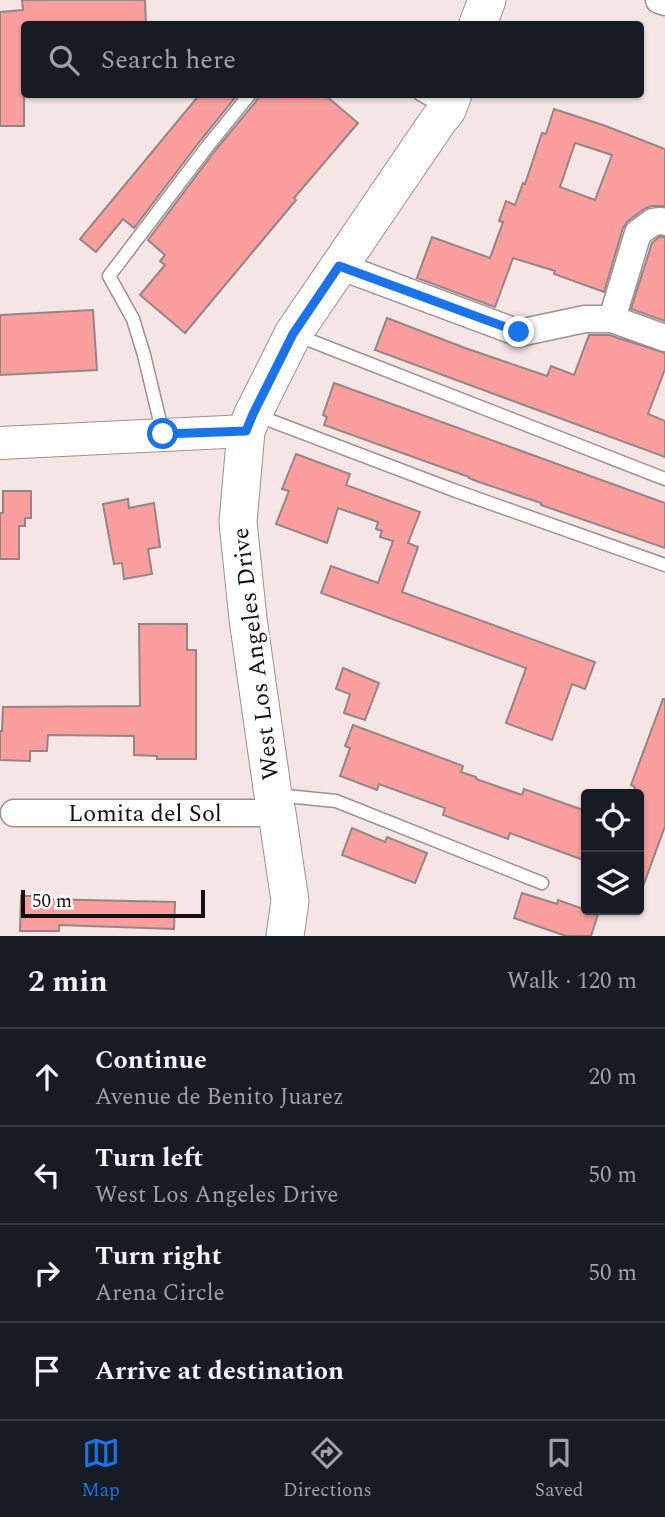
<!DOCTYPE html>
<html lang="en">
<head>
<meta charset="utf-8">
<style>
	body { margin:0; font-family:Spectral,serif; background:#20242c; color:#f1f3f6 }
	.controls { position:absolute; right:21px; bottom:21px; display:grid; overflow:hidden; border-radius:7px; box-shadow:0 2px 5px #0004 }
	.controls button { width:63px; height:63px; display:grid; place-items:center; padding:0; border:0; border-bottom:2px solid #363941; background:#171b24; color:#f1f3f6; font:35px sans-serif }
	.scale { position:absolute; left:21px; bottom:18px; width:184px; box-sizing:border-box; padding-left:7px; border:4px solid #140f0f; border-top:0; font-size:19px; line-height:24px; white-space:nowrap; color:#140f0f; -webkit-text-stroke:5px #fff; paint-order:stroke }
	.stop { position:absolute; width:21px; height:21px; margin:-16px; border:5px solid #1a73e8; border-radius:50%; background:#fff }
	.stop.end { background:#1a73e8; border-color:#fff; box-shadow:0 2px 7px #0008 }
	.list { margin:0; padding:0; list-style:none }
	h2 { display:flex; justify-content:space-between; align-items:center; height:91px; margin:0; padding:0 28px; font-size:30px }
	h2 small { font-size:23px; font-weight:400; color:#9ea1a6 }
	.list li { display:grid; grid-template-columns:46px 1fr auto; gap:21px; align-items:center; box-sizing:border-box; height:98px; padding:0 28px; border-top:2px solid #363941 }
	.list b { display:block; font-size:26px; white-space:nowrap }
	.list p { margin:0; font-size:23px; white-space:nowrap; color:#9ea1a6 }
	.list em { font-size:23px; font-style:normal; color:#9ea1a6 }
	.icon { flex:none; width:38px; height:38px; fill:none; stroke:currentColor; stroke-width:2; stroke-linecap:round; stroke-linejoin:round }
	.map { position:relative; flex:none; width:665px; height:936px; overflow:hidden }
	.search { position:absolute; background:#171b24; box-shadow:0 2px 5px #0004; left:21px; right:21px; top:21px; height:77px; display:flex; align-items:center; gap:18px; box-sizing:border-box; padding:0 24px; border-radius:7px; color:#9ea1a6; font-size:26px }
	.sheet { height:483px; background:#171b24 }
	nav { display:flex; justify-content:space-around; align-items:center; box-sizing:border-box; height:98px; border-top:2px solid #363941; background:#171b24; font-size:19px; color:#9ea1a6 }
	nav a { display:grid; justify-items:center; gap:4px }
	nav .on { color:#1a73e8 }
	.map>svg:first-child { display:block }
</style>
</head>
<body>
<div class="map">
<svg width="665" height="936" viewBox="0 0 665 936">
	<rect width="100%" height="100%" fill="#f5e6e5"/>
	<!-- building -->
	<g fill="#fa9e9e" stroke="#948686" stroke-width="2" fill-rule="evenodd">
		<polygon points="22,0 145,0 146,24 24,24 24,126 0,126 0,12 23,10"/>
		<polygon points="200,94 238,94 200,141 134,228 123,219 96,252 80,239"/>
		<polygon points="259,94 325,95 358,123 294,198 296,200 185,333 140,295 165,265 160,261 165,255 148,240 214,152 257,100"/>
		<path d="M554 109 603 125 665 149V206H651L644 209 628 221 623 228 604 292 554 274 555 271 513 258 495 307 417 278 432 237 490 258 503 222 499 221 506 201 515 205 523 183 525 184 542 133 546 134ZM575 143 612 155 595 200 560 187Z"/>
		<polygon points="659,237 665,237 665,321 631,309 652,243"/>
		<polygon points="93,310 97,370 0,375 0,315"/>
		<polygon points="387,318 465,348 547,376 551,366 574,375 589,335 609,335 665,353 665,369 648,414 665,421 665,457 375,350"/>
		<polygon points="334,383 665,503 665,548 541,505 541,503 479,482 469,478 469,477 324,425 327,417 323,415"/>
		<polygon points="296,454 350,474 346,485 420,512 408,543 418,547 402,592 595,662 585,689 572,684 552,740 506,723 526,668 321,593 331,566 378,583 393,541 380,537 382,531 376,529 378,522 338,508 327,543 276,524 289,491 282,489"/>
		<polygon points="3,491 31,491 31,518 25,518 25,526 19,526 19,559 0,559 0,513 3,513"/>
		<polygon points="128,499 129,508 154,503 160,547 148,549 152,574 124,579 122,563 114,564 103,504"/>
		<polygon points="139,624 187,624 187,650 196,650 196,759 157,759 157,756 134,755 134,736 48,735 47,751 30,751 30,761 0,760 0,731 2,731 3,707 140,706"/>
		<polygon points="343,668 379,683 365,720 344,713 350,694 336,689"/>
		<polygon points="663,699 665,699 665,826 641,892 639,891 639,794 633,794 635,787 631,785"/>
		<polygon points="353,725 463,766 461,772 476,777 476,779 522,795 524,789 586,811 586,861 510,833 508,839 443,815 445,808 379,784 377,790 340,776 350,748 345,746"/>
		<polygon points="352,828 385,842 387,837 427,853 415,883 342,855"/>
		<polygon points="522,893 557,904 558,900 598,914 591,936 566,936 514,918"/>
		<polygon points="21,896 39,896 39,899 175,902 174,929 59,925 59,931 20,931"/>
	</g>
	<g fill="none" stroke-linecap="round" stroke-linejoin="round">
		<defs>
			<g id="service">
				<polyline points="420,94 444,108"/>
				<polyline points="296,335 665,479"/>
				<polyline points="256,415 456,491 665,565"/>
				<polyline points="163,434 144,355 133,319 109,276 207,147 250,94"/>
				<polyline points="276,795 336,801 542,883"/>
			</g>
			<g id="minor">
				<polyline points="659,0 665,2"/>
				<polyline points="665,222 661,221 653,222 638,233 612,319 665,338"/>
				<polyline points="339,266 519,333 585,319 612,319"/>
				<path id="s1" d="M14 813H277"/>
			</g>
			<polyline id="tertiary" points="0,443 246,431"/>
			<g id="secondary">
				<polyline points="478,24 487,0"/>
				<polyline points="285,936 290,901 277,813 273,795 248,619 238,522 246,431 253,414 293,334 438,121 447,110 453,94"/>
			</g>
		</defs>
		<!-- service casing -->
		<use href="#service" stroke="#9d908f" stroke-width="15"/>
		<!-- minor casing -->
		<use href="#minor" stroke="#9d908f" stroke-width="29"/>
		<!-- tertiary casing -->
		<use href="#tertiary" stroke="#9d908f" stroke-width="34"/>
		<!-- secondary casing -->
		<use href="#secondary" stroke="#9d908f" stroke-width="39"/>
		<!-- service -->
		<use href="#service" stroke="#fff" stroke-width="12"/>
		<!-- minor -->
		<use href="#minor" stroke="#fff" stroke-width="26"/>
		<!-- tertiary -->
		<use href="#tertiary" stroke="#fff" stroke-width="32"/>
		<!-- secondary -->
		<use href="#secondary" stroke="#fff" stroke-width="37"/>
	</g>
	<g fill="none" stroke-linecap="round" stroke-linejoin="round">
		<!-- route -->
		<polyline stroke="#1a73e8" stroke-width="9" points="163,434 246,431 253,414 293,334 339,266 519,332"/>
	</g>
	<g text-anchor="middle" stroke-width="6" stroke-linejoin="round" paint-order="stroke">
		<!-- street labels -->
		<g font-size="24" fill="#140f0f" stroke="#fff">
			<text transform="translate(255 654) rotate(-97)" y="8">West Los Angeles Drive</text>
			<text dy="8" stroke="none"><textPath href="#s1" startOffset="131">Lomita del Sol</textPath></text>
		</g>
	</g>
</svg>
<div class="controls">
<button><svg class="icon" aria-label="locate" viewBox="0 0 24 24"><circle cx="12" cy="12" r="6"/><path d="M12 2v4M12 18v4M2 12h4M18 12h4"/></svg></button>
<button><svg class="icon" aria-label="layers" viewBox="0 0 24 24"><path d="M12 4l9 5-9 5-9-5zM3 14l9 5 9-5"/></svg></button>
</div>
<div class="scale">50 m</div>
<div class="stop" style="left:163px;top:434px"></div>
<div class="stop end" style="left:519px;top:332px"></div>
<div class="search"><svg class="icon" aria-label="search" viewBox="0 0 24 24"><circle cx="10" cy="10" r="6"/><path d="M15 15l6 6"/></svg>Search here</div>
</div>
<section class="sheet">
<h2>2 min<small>Walk · 120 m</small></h2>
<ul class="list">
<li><svg class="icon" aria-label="ahead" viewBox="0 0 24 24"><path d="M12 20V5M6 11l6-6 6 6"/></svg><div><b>Continue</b><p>Avenue de Benito Juarez</p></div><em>20 m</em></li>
<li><svg class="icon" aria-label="left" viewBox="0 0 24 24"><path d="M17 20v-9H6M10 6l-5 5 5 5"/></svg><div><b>Turn left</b><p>West Los Angeles Drive</p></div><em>50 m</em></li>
<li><svg class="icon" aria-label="right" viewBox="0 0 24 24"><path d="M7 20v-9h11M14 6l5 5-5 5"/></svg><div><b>Turn right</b><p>Arena Circle</p></div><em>50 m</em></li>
<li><svg class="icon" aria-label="arrive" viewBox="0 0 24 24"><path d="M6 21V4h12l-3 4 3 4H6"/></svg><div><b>Arrive at destination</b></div></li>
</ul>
</section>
<nav>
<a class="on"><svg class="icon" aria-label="map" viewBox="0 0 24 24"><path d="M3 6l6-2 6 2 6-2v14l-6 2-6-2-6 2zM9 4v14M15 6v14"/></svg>Map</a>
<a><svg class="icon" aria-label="directions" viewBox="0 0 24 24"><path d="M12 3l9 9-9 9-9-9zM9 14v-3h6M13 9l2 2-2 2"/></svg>Directions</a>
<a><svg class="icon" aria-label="saved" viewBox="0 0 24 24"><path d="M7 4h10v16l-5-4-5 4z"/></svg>Saved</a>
</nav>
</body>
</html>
